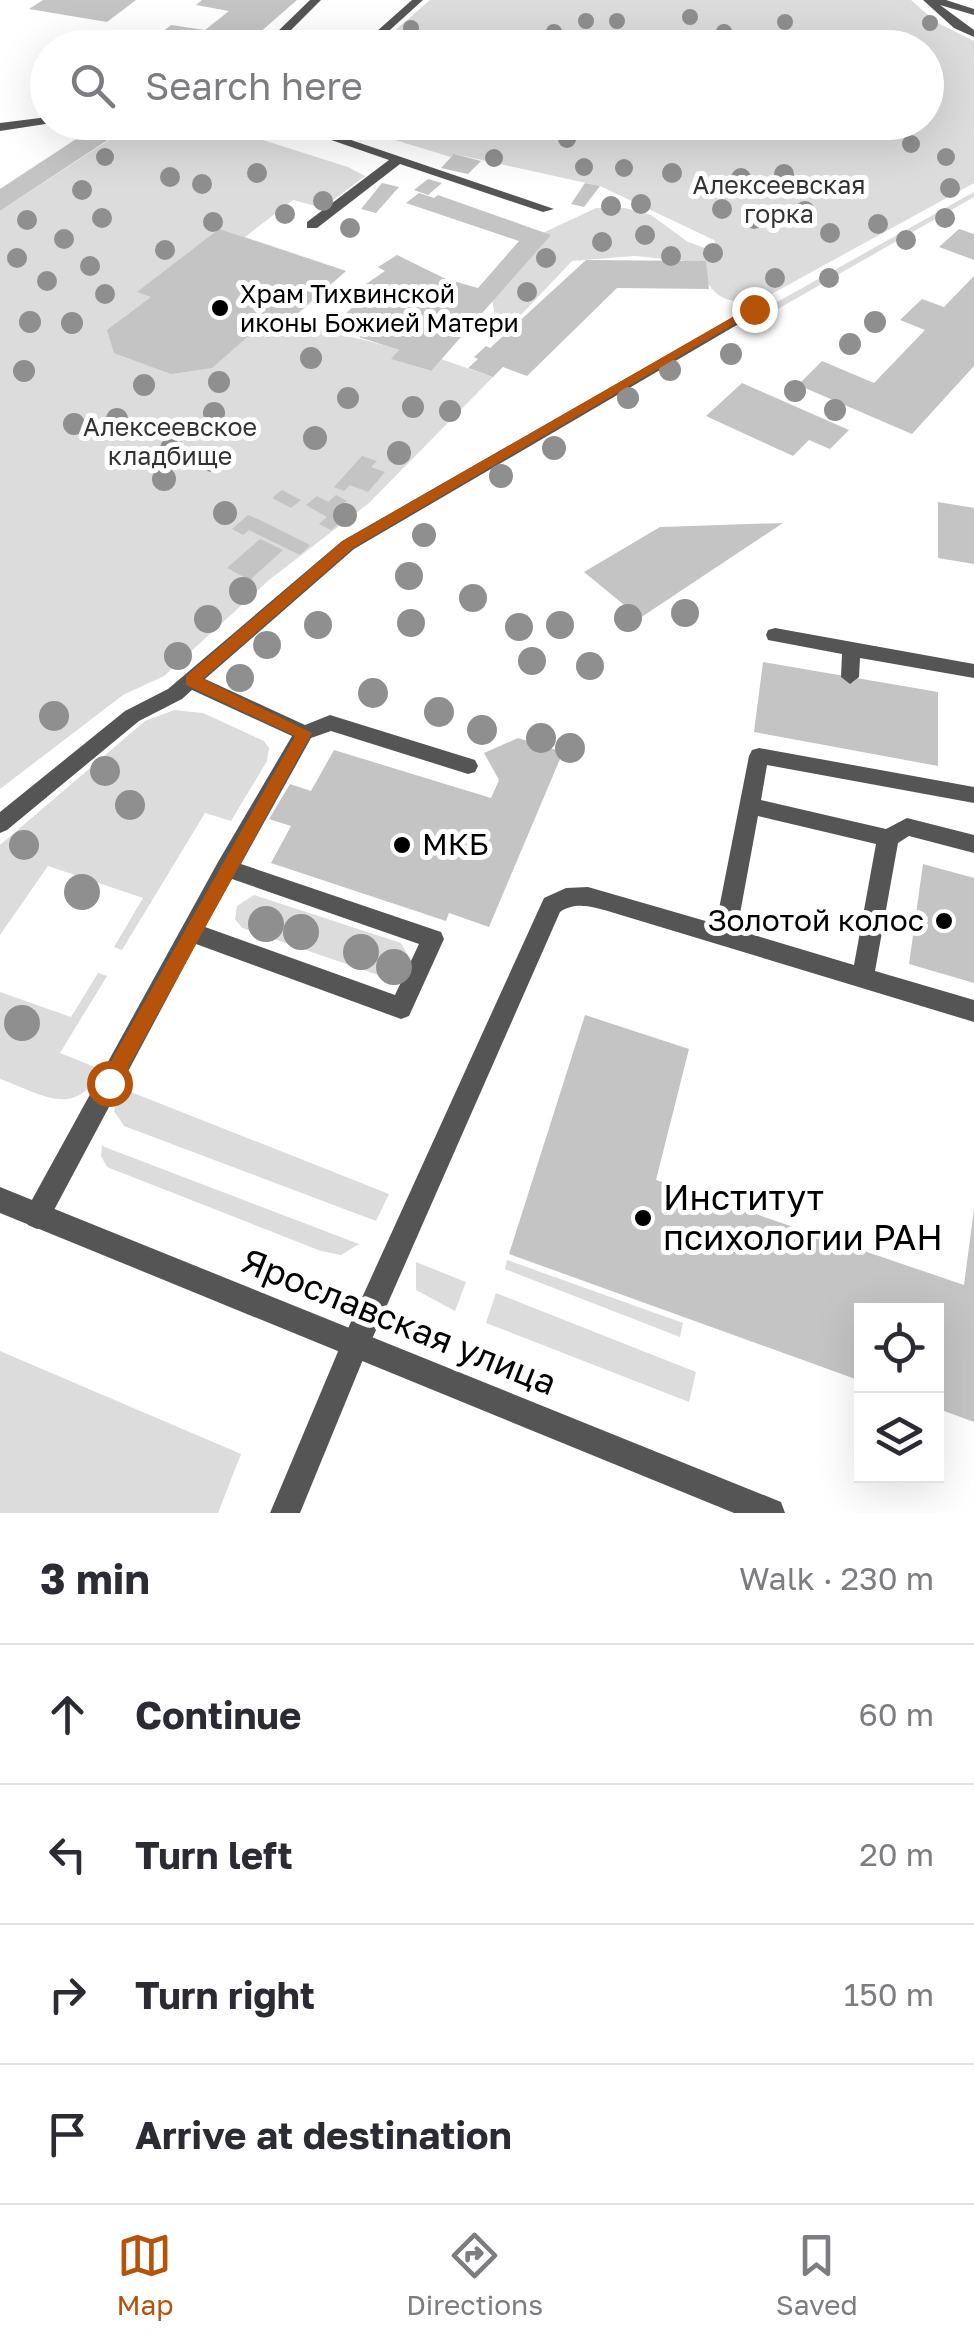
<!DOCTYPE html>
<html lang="en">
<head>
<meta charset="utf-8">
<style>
	body { margin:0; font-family:"Golos Text",sans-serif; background:#f7f7f7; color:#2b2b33 }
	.controls { position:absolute; right:30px; bottom:30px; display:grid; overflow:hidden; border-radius:0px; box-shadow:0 10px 40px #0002 }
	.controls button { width:90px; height:90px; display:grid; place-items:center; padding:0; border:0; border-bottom:2px solid #e1e1e2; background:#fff; color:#2b2b33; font:50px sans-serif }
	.stop { position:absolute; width:30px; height:30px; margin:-22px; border:8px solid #b45309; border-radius:50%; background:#fff }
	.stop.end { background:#b45309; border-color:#fff; box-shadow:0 2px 10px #0008 }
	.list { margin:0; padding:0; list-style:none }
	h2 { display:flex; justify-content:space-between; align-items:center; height:130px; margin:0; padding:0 40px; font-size:42px }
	h2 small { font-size:32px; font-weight:400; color:#7c7c81 }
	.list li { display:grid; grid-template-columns:65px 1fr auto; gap:30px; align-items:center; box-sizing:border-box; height:140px; padding:0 40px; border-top:2px solid #e1e1e2 }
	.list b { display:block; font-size:38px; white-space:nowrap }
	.list em { font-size:32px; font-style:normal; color:#7c7c81 }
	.icon { flex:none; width:55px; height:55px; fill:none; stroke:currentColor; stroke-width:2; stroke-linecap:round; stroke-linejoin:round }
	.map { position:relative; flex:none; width:974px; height:1513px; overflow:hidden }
	.search { position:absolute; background:#fff; box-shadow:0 10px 40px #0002; left:30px; right:30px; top:30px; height:110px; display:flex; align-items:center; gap:25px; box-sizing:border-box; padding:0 35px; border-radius:55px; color:#7c7c81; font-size:38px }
	.sheet { height:690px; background:#fff }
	nav { display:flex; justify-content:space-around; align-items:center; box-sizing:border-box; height:140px; border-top:2px solid #e1e1e2; background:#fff; font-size:28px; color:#7c7c81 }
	nav a { display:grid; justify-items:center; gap:5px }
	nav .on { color:#b45309 }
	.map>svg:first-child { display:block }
</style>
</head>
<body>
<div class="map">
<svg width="974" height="1513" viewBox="0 0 974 1513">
	<rect width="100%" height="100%" fill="#fff"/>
	<!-- green -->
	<g fill="#dcdcdc">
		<path d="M430 0H911L936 22 974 41V183L757 302C720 303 712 296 697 262L634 256 572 261 520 316 495 317 492 299 532 238 596 208H625L651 215 688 242 720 253 714 240 600 186 455 154 451 157 339 123 926 122V48L376 47Z"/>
		<path d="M135 123H209L348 167 365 176 323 208 293 200 245 237 346 271 291 320C327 333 363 338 399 350L392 359 430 371 441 359 493 377 369 503 269 580 164 676 123 695 0 789V211Z"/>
		<polygon points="974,192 974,197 776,310 770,306"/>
		<polygon points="174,710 203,713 264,741 269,748 267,761 231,821 205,813 122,950 114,947 143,898 48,866 0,935 0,845 145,721"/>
		<polygon points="254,895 401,943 408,955 397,975 384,977 242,928 235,919 237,906"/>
		<path d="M98 973 107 976 60 1053 102 1070C74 1120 42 1094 0 1079V992L71 1017Z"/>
		<polygon points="121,1088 389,1194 376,1221 124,1126 114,1111"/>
		<polygon points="102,1146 359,1244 341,1255 321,1251 107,1167 101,1156"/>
		<polygon points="507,1260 683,1323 680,1337 505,1269"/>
		<polygon points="416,1262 466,1282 455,1311 416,1290"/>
		<polygon points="496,1293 696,1372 689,1402 486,1323"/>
		<polygon points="0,1351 241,1454 218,1513 0,1513"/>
	</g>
	<!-- building -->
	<g fill="#c4c4c4">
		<polygon points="43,0 136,0 107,22 29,9"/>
		<polygon points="202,0 297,0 242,48 147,44 171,25 205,30 229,11 196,5"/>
		<polygon points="102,122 135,122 0,211 0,189"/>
		<polygon points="454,154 481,161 468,174 441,168"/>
		<polygon points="428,179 442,183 428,195 414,190"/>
		<polygon points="382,183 399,187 376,213 361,209"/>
		<polygon points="585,183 600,186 584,207 571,204"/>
		<polygon points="419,193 434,198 438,195 551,235 431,371 391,359 399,350 331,328 373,287 366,284 385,271 378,267 397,255 446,279 478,288 519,241 406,203"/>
		<polygon points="219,229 346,271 269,338 253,332 212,368 171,374 114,353 107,330 151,297 137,292"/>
		<polygon points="959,229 974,234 974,260 939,247"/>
		<polygon points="586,260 706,261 709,289 617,288 527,376 503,367 493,377 468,368 478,359 474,357 486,346 490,348"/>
		<polygon points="974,276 974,366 912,434 798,385 822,361 874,383 925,330 900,320 922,299 944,307"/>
		<polygon points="742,383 849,430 830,449 809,440 793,456 706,416"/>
		<polygon points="362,456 377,461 371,467 385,472 368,492 350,485 344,491 334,487"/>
		<polygon points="282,490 301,500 291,508 272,498"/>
		<polygon points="336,495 347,501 339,508 350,514 331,530 319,524 327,517 306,505 317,496 328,502"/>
		<polygon points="938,502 974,508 974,564 938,558"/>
		<polygon points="248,515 260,520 310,545 300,555 249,530 243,535 232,529"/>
		<polygon points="783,523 640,618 584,572 660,527"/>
		<polygon points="260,539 283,550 250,580 227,568"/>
		<polygon points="763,662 938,692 938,766 754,732"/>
		<polygon points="518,738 563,752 489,927 449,913 446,921 271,863 291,826 269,819 290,784 311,791 334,750 491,798 499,780 484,753"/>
		<polygon points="923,864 974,878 974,983 909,964"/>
		<polygon points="585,1015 689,1049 656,1180 964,1285 974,1209 974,1422 936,1408 936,1310 861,1310 861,1381 509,1254"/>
	</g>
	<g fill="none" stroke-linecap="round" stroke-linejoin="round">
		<!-- service -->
		<g fill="#555" fill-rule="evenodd">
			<polygon points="310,0 321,0 285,36 288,48 277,48 274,35"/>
			<polygon points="923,0 946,0 974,9 974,15 940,5 974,30 974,37 954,28"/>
			<polygon points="279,122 298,122 554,209 543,212 400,164 317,228 307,228 307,222 389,160"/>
			<path d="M754 305 759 306V312L354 549 205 679 305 725 330 715 475 760 478 766 475 772 468 774 331 731 311 738 241 864 441 932 444 939 409 1016 401 1019 196 944 46 1225 37 1229 28 1225 24 1216 28 1207 218 862 292 736 192 690 182 699 139 721 7 830 0 833V812L125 711 168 689 342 541ZM232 879 419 944 395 995 205 927Z"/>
			<polygon points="775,628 974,664 974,678 860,658 859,677 850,684 841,677 842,654 768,640 766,635 768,630"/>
			<path d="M759 748 974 787V803L767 765 761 800 886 829 907 818 974 835V853L909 836 898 843 875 971 974 1000V1022L611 912C593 907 576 901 560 912L365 1355 355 1359 345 1355 341 1345 345 1335 544 898 566 888 588 887 716 924 749 756 752 750ZM758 816 876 844 854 965 737 930Z"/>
		</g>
		<!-- minor -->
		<g fill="#555" fill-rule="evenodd">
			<polygon points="412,0 423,0 370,48 358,48"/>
			<polygon points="48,117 48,122 52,123 0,131 0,123"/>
			<polygon points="355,1331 365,1335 369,1345 300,1513 270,1513 345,1335"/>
		</g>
		<!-- tertiary -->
		<polygon fill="#555" fill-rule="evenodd" points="0,1187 781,1502 785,1513 734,1513 0,1213"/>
	</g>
	<!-- trees -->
	<g fill="#8f8f8f">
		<circle cx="690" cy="17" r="8"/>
		<circle cx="586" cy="21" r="8"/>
		<circle cx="617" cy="21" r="8"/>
		<circle cx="785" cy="22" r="8"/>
		<circle cx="930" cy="23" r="8"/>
		<circle cx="411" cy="28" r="8"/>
		<circle cx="554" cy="32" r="8"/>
		<circle cx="724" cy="32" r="8"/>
		<circle cx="567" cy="139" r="9"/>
		<circle cx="911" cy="144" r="9"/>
		<circle cx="105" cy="157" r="9"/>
		<circle cx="946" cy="157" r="9"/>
		<circle cx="494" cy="158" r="9"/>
		<circle cx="584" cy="167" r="9"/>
		<circle cx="624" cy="168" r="9"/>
		<circle cx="257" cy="173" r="10"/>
		<circle cx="672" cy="173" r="10"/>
		<circle cx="784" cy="174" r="10"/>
		<circle cx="170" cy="177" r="10"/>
		<circle cx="741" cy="178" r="10"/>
		<circle cx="202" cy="184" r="10"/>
		<circle cx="950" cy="188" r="10"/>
		<circle cx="82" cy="190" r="10"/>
		<circle cx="323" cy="201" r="10"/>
		<circle cx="641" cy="204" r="10"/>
		<circle cx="611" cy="206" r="10"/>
		<circle cx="722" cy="209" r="10"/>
		<circle cx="805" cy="211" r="10"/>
		<circle cx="285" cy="214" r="10"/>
		<circle cx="102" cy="218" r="10"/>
		<circle cx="945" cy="218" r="10"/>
		<circle cx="754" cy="219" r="10"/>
		<circle cx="27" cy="220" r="10"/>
		<circle cx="213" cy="222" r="10"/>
		<circle cx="878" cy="224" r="10"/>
		<circle cx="350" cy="228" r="10"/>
		<circle cx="830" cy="233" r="10"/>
		<circle cx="645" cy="235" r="10"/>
		<circle cx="64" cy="239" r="10"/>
		<circle cx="906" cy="240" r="10"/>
		<circle cx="602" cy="242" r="10"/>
		<circle cx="165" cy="250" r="10"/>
		<circle cx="713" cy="253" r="10"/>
		<circle cx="671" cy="256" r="10"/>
		<circle cx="17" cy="258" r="10"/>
		<circle cx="546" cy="258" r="10"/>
		<circle cx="90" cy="266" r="10"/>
		<circle cx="775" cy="278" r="10"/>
		<circle cx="829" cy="278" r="10"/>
		<circle cx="47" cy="281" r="10"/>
		<circle cx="527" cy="292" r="10"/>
		<circle cx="105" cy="294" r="10"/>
		<circle cx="30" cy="322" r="11"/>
		<circle cx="875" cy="322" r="11"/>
		<circle cx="72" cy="323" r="11"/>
		<circle cx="497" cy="324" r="11"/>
		<circle cx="850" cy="344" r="11"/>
		<circle cx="731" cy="354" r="11"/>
		<circle cx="311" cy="358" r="11"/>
		<circle cx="670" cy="370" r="11"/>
		<circle cx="24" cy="371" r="11"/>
		<circle cx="219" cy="382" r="11"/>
		<circle cx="144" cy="385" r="11"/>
		<circle cx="795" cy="391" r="11"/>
		<circle cx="348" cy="398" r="11"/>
		<circle cx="628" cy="398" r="11"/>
		<circle cx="413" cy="407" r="11"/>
		<circle cx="835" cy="410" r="11"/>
		<circle cx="450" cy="411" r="11"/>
		<circle cx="214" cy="413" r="11"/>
		<circle cx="117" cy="419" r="11"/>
		<circle cx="74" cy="424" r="11"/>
		<circle cx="315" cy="438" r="12"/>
		<circle cx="554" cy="448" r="12"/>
		<circle cx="172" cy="449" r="12"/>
		<circle cx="399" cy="453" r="12"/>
		<circle cx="213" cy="460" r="12"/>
		<circle cx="501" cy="476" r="12"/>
		<circle cx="164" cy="479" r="12"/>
		<circle cx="225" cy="513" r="12"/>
		<circle cx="345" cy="515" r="12"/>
		<circle cx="424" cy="535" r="12"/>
		<circle cx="409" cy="576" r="14"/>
		<circle cx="243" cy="591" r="14"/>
		<circle cx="473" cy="598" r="14"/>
		<circle cx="685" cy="613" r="14"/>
		<circle cx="628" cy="618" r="14"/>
		<circle cx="208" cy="619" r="14"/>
		<circle cx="411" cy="623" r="14"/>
		<circle cx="318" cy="625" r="14"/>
		<circle cx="560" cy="625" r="14"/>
		<circle cx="519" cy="627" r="14"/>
		<circle cx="267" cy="645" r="14"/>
		<circle cx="178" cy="656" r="14"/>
		<circle cx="532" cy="661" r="14"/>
		<circle cx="590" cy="666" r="14"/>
		<circle cx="240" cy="678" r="14"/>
		<circle cx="373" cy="693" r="15"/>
		<circle cx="439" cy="712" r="15"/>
		<circle cx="54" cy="716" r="15"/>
		<circle cx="482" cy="730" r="15"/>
		<circle cx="541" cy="738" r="15"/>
		<circle cx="570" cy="748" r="15"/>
		<circle cx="105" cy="771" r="15"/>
		<circle cx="130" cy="805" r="15"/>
		<circle cx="24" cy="845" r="15"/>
		<circle cx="82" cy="892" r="18"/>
		<circle cx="266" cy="924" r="18"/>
		<circle cx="301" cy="932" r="18"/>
		<circle cx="361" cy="952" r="18"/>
		<circle cx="394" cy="967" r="18"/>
		<circle cx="22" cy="1023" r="18"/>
	</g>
	<!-- route -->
	<polygon fill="#b45309" points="750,307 760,309 353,548 203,679 312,733 116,1090 102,1090 102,1077 295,736 186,685 186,676 343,541"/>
	<!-- markers -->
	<g fill="#000" stroke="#fff" stroke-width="4">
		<circle cx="220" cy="308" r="10"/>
		<circle cx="402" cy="845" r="10"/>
		<circle cx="944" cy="921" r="10"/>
		<circle cx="643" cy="1218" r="10"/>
	</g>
	<g text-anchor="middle" stroke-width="10" stroke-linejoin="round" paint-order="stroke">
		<!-- far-park labels -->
		<g font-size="25" fill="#333" stroke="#fff">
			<text x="779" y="194">Алексеевская<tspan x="779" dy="29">горка</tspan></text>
			<text x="170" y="436">Алексеевское<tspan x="170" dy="29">кладбище</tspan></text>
		</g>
		<!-- far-poi labels -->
		<g font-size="25" fill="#000" stroke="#fff" text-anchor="start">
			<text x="240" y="303">Храм Тихвинской<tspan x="240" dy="29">иконы Божией Матери</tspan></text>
		</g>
		<!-- poi labels -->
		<g font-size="30" fill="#000" stroke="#fff" text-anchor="start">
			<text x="422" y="855">МКБ</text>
			<text x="924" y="931" text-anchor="end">Золотой колос</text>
		</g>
		<!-- near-poi labels -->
		<g font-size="35" fill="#000" stroke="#fff" text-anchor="start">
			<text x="663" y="1210">Институт<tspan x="663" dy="40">психологии РАН</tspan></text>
		</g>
		<!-- near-street labels -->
		<g font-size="35" fill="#000" stroke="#fff">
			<text transform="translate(399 1322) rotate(22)" y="12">Ярославская улица</text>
		</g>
	</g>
</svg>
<div class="controls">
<button><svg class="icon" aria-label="locate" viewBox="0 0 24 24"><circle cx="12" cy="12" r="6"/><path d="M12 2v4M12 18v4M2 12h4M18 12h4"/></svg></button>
<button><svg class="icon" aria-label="layers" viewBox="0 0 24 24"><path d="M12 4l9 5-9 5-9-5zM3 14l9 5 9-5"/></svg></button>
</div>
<div class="stop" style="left:109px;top:1083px"></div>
<div class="stop end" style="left:754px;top:309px"></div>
<div class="search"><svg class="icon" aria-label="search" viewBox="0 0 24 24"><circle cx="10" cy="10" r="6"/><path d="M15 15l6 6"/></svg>Search here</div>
</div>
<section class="sheet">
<h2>3 min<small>Walk · 230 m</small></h2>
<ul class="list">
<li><svg class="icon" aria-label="ahead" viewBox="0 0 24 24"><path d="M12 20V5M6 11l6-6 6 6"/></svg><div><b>Continue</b></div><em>60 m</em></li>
<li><svg class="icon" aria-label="left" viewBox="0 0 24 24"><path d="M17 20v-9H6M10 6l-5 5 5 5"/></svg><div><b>Turn left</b></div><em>20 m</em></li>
<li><svg class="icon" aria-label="right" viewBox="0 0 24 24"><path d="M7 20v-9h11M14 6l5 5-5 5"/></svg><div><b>Turn right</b></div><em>150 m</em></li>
<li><svg class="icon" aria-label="arrive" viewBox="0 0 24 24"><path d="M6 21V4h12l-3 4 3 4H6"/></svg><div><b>Arrive at destination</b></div></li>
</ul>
</section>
<nav>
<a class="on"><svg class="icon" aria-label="map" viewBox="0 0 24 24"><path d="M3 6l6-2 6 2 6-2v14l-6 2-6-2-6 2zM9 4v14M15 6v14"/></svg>Map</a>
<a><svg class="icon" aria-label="directions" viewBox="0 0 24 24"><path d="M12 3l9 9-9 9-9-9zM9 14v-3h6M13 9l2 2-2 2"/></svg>Directions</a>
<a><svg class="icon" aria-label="saved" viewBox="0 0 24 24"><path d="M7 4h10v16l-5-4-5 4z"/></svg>Saved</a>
</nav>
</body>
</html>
